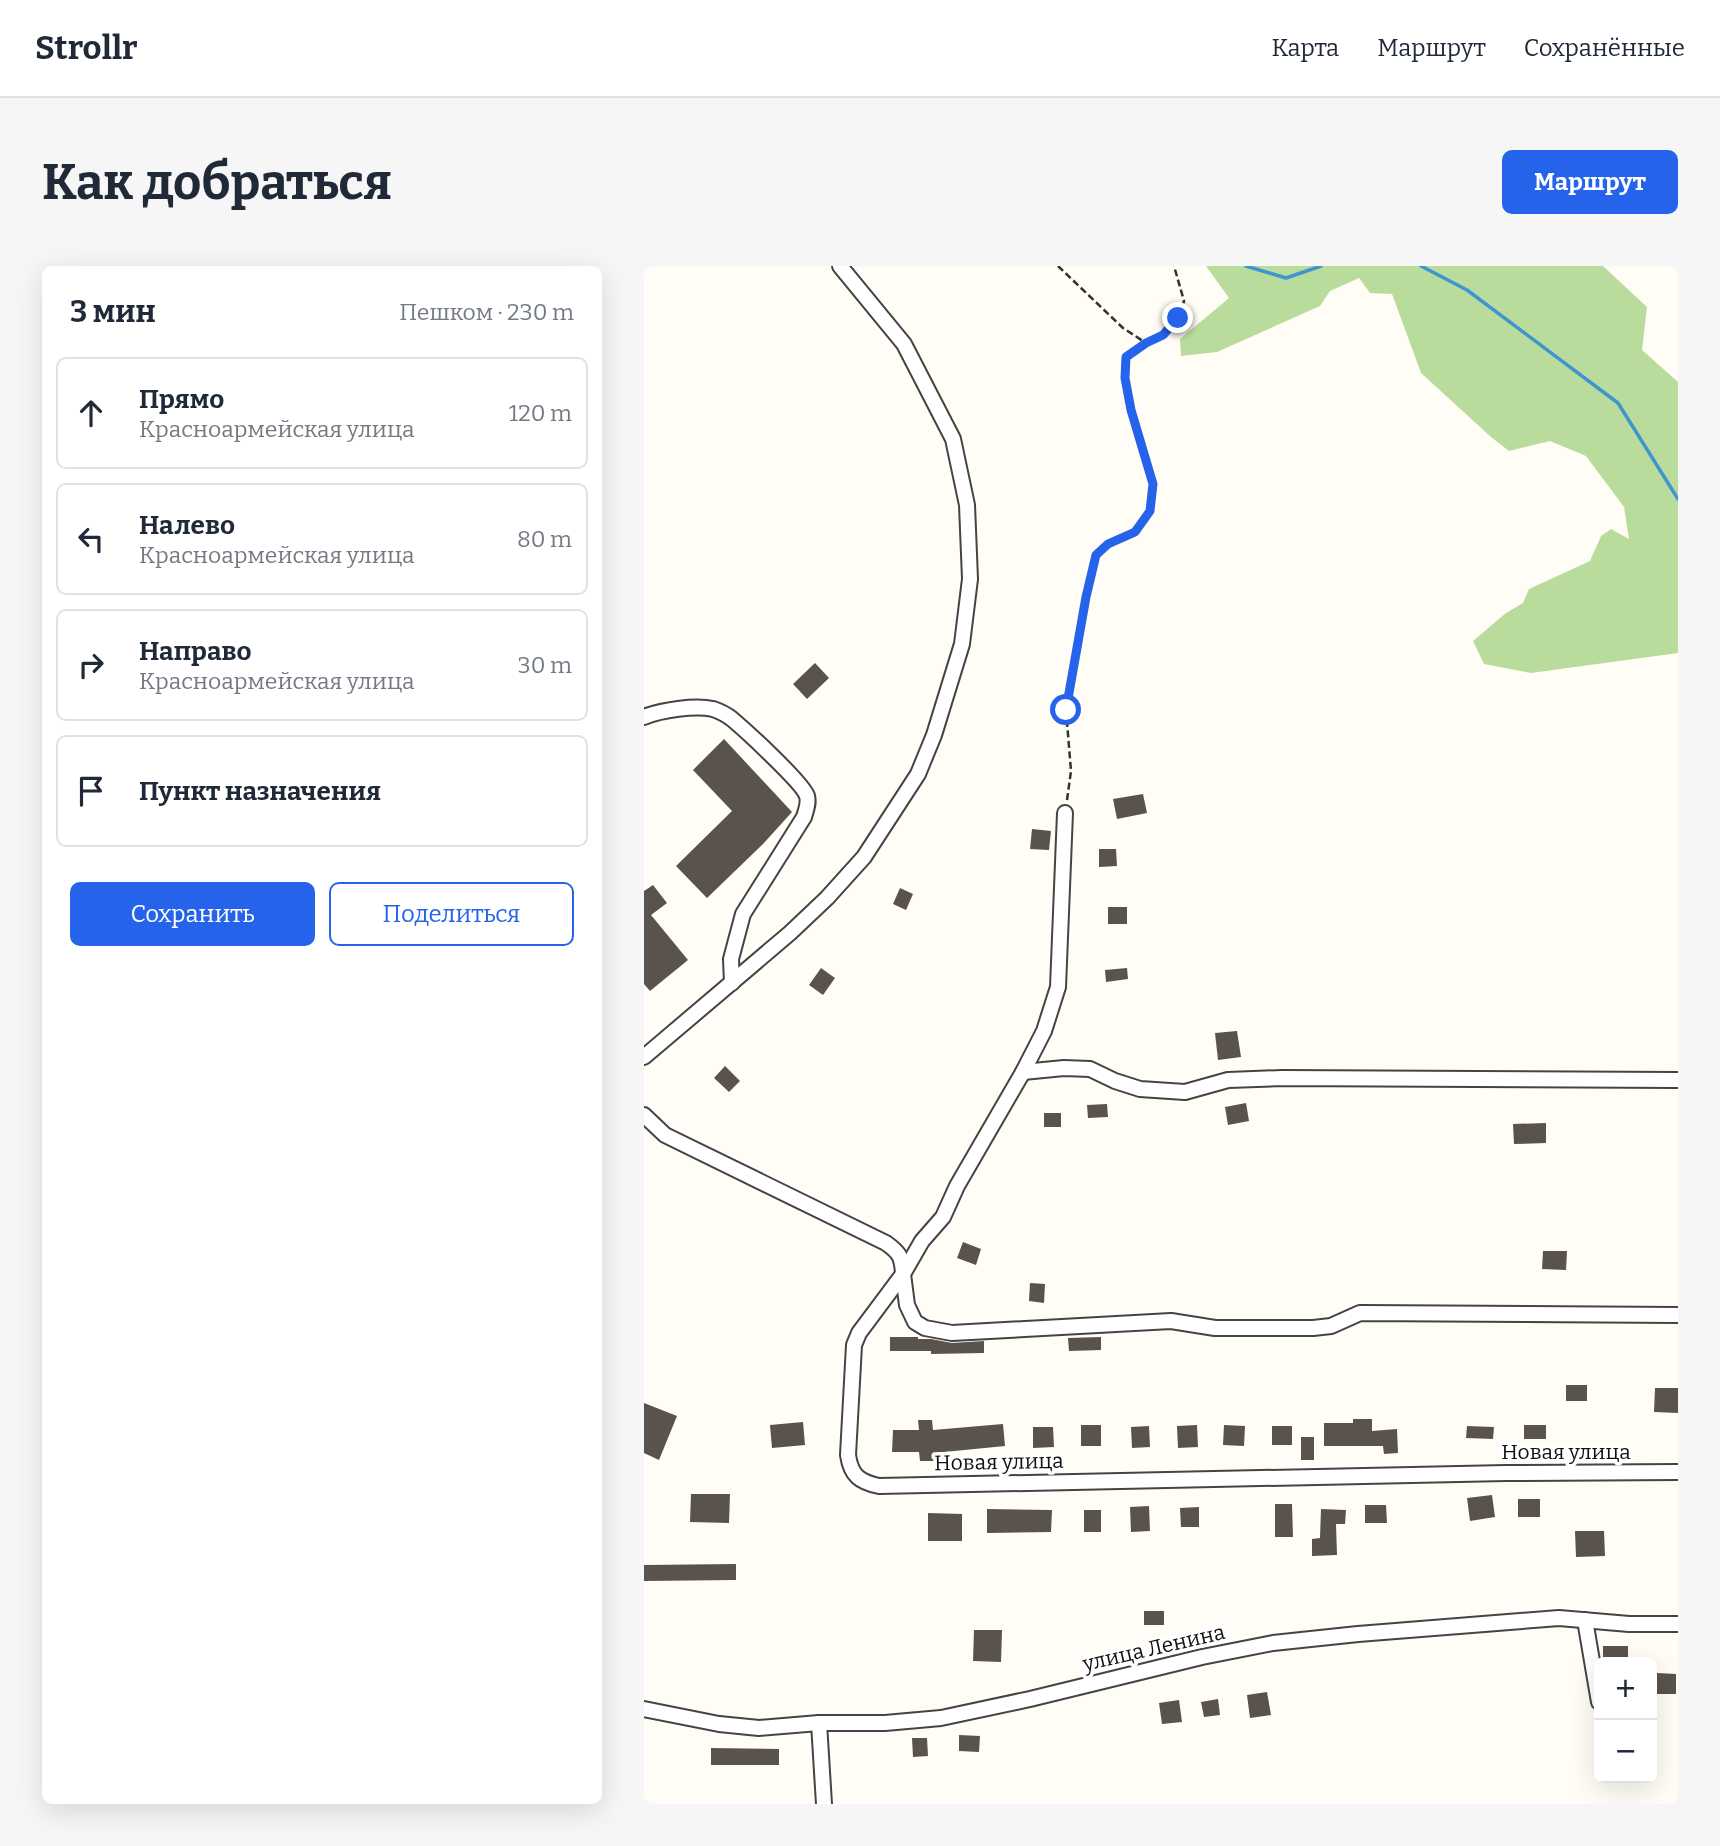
<!DOCTYPE html>
<html lang="ru">
<head>
<meta charset="utf-8">
<style>
	body { margin:0; font-family:Bitter,serif; background:#f6f6f7; color:#1f2937 }
	.controls { position:absolute; right:21px; bottom:21px; display:grid; overflow:hidden; border-radius:10px; box-shadow:0 7px 28px #0002 }
	.controls button { width:63px; height:63px; display:grid; place-items:center; padding:0; border:0; border-bottom:2px solid #e0e1e3; background:#fff; color:#1f2937; font:35px sans-serif }
	.stop { position:absolute; width:21px; height:21px; margin:-16px; border:5px solid #2563eb; border-radius:50%; background:#fff }
	.stop.end { background:#2563eb; border-color:#fff; box-shadow:0 2px 7px #0008 }
	.list { margin:0; padding:0; list-style:none }
	h2 { display:flex; justify-content:space-between; align-items:center; height:91px; margin:0; padding:0 28px; font-size:30px }
	h2 small { font-size:23px; font-weight:400; color:#747a83 }
	.list li { display:grid; grid-template-columns:46px 1fr auto; gap:21px; align-items:center; box-sizing:border-box; height:112px; margin:0 14px 14px; padding:0 14px; border:2px solid #e0e1e3; border-radius:10px }
	.list b { display:block; font-size:26px; white-space:nowrap }
	.list p { margin:0; font-size:23px; white-space:nowrap; color:#747a83 }
	.list em { font-size:23px; font-style:normal; color:#747a83 }
	.actions { display:flex; gap:14px; padding:21px 28px }
	.actions a { flex:1; padding:16px 0; border:2px solid #2563eb; border-radius:10px; text-align:center; font-size:24px; color:#2563eb }
	.actions .main { background:#2563eb; color:#fff }
	.icon { flex:none; width:38px; height:38px; fill:none; stroke:currentColor; stroke-width:2; stroke-linecap:round; stroke-linejoin:round }
	.map { position:relative; flex:none; width:1034px; height:1538px; overflow:hidden; border-radius:10px }
	header { display:flex; align-items:center; gap:42px; box-sizing:border-box; height:98px; padding:0 35px; background:#fff; border-bottom:2px solid #e0e1e3 }
	header strong { font-size:33px }
	nav { display:flex; gap:38px; margin-inline-start:auto; font-size:24px }
	.intro { display:flex; align-items:center; justify-content:space-between; box-sizing:border-box; height:168px; padding:0 42px }
	h1 { margin:0; font-size:49px }
	.button { padding:18px 32px; border-radius:10px; background:#2563eb; color:#fff; font-size:24px; font-weight:700 }
	main { display:flex; gap:42px; padding:0 42px }
	aside { flex:1; background:#fff; border-radius:10px; box-shadow:0 7px 28px #0002 }
	.map>svg:first-child { display:block }
</style>
</head>
<body>
<header>
<strong>Strollr</strong>
<nav><a>Карта</a><a>Маршрут</a><a>Сохранённые</a></nav>
</header>
<div class="intro"><h1>Как добраться</h1><a class="button">Маршрут</a></div>
<main>
<aside>
<h2>3 мин<small>Пешком · 230 m</small></h2>
<ul class="list">
<li><svg class="icon" aria-label="ahead" viewBox="0 0 24 24"><path d="M12 20V5M6 11l6-6 6 6"/></svg><div><b>Прямо</b><p>Красноармейская улица</p></div><em>120 m</em></li>
<li><svg class="icon" aria-label="left" viewBox="0 0 24 24"><path d="M17 20v-9H6M10 6l-5 5 5 5"/></svg><div><b>Налево</b><p>Красноармейская улица</p></div><em>80 m</em></li>
<li><svg class="icon" aria-label="right" viewBox="0 0 24 24"><path d="M7 20v-9h11M14 6l5 5-5 5"/></svg><div><b>Направо</b><p>Красноармейская улица</p></div><em>30 m</em></li>
<li><svg class="icon" aria-label="arrive" viewBox="0 0 24 24"><path d="M6 21V4h12l-3 4 3 4H6"/></svg><div><b>Пункт назначения</b></div></li>
</ul>
<div class="actions"><a class="main">Сохранить</a><a>Поделиться</a></div>
</aside>
<div class="map">
<svg width="1034" height="1538" viewBox="0 0 1034 1538">
	<rect width="100%" height="100%" fill="#fffdf5"/>
	<!-- forest -->
	<polygon fill="#b9dc9c" points="562,0 959,0 1003,41 998,84 1034,116 1034,387 887,407 840,398 829,375 862,347 879,337 885,323 946,295 957,270 967,263 985,273 980,241 942,190 906,175 865,185 847,171 777,107 748,28 726,27 715,12 686,25 676,40 573,86 537,90 536,73 585,32"/>
	<g fill="none" stroke-linecap="round" stroke-linejoin="round">
		<!-- stream -->
		<g stroke="#3f96cf" stroke-width="3.5">
			<polyline points="602,0 642,12 677,0"/>
			<polyline points="777,0 823,24 974,137 1034,233"/>
		</g>
	</g>
	<!-- building -->
	<g fill="#5a524d">
		<polygon points="171,397 185,412 163,433 149,418"/>
		<polygon points="80,473 148,546 119,578 63,632 32,600 88,545 49,504"/>
		<polygon points="499,528 503,547 473,553 469,533"/>
		<polygon points="388,563 407,565 405,584 386,583"/>
		<polygon points="455,583 472,583 473,600 455,601"/>
		<polygon points="9,619 23,637 7,649 44,694 6,725 0,718 0,625"/>
		<polygon points="256,622 269,628 262,644 249,638"/>
		<rect x="464" y="641" width="19" height="17"/>
		<polygon points="177,702 191,712 179,729 165,719"/>
		<polygon points="483,702 484,713 462,716 461,704"/>
		<polygon points="593,765 597,791 574,794 571,767"/>
		<polygon points="81,800 96,815 85,826 70,812"/>
		<polygon points="602,837 605,855 584,859 581,841"/>
		<polygon points="463,838 464,851 444,852 443,839"/>
		<rect x="400" y="847" width="17" height="14"/>
		<polygon points="902,857 902,877 870,878 869,858"/>
		<polygon points="319,976 337,983 332,999 313,992"/>
		<polygon points="899,985 923,985 922,1004 898,1003"/>
		<polygon points="386,1017 401,1018 400,1037 385,1035"/>
		<polygon points="246,1071 274,1071 274,1073 287,1073 308,1077 340,1075 340,1087 287,1088 287,1085 246,1085"/>
		<polygon points="457,1071 457,1084 425,1085 424,1072"/>
		<rect x="922" y="1119" width="21" height="16"/>
		<polygon points="1011,1122 1034,1122 1034,1147 1010,1146"/>
		<polygon points="0,1137 33,1150 15,1194 0,1187"/>
		<polygon points="709,1153 728,1153 728,1165 753,1163 754,1187 740,1188 739,1180 680,1180 680,1157 709,1157"/>
		<polygon points="274,1154 288,1154 289,1164 359,1158 361,1180 290,1187 290,1195 276,1195 275,1186 248,1186 249,1164 275,1164"/>
		<polygon points="159,1156 161,1179 128,1182 126,1159"/>
		<rect x="437" y="1159" width="20" height="21"/>
		<polygon points="553,1159 554,1181 534,1182 533,1160"/>
		<polygon points="580,1159 601,1160 600,1180 579,1179"/>
		<rect x="880" y="1159" width="22" height="14"/>
		<polygon points="505,1160 506,1181 488,1182 487,1161"/>
		<rect x="628" y="1160" width="20" height="19"/>
		<polygon points="823,1160 850,1161 849,1173 822,1172"/>
		<polygon points="389,1161 409,1161 410,1181 389,1182"/>
		<rect x="657" y="1171" width="13" height="23"/>
		<polygon points="47,1228 86,1228 85,1257 46,1256"/>
		<polygon points="848,1229 851,1251 826,1255 823,1232"/>
		<rect x="874" y="1233" width="22" height="18"/>
		<polygon points="631,1238 648,1238 649,1271 631,1271"/>
		<polygon points="721,1239 742,1239 743,1257 721,1257"/>
		<polygon points="505,1240 506,1265 487,1266 486,1241"/>
		<polygon points="555,1241 555,1261 537,1261 536,1242"/>
		<polygon points="343,1243 408,1244 407,1266 343,1267"/>
		<polygon points="677,1243 702,1244 701,1258 692,1258 693,1289 668,1290 668,1273 676,1272"/>
		<rect x="440" y="1244" width="17" height="22"/>
		<polygon points="284,1247 318,1248 318,1275 284,1275"/>
		<polygon points="931,1265 960,1265 961,1290 932,1291"/>
		<polygon points="92,1298 92,1314 0,1315 0,1299"/>
		<rect x="500" y="1345" width="20" height="14"/>
		<polygon points="330,1364 358,1364 357,1396 329,1395"/>
		<rect x="959" y="1380" width="25" height="16"/>
		<polygon points="1013,1407 1032,1408 1032,1428 1013,1428"/>
		<polygon points="623,1426 627,1449 606,1452 603,1429"/>
		<polygon points="574,1433 576,1449 560,1451 557,1436"/>
		<polygon points="535,1434 538,1456 518,1458 515,1437"/>
		<polygon points="315,1469 336,1470 335,1486 315,1485"/>
		<polygon points="268,1472 283,1472 284,1490 269,1491"/>
		<polygon points="67,1482 135,1483 135,1499 67,1499"/>
	</g>
	<g fill="none" stroke-linecap="round" stroke-linejoin="round">
		<defs>
			<g id="minor">
				<path d="M0 451C17 444 51 439 69 443 75 445 83 449 88 453 101 464 159 517 163 530 165 537 162 544 160 551L99 648 87 693 88 717"/>
				<polyline points="421,547 414,721 400,765 379,806 313,920 299,951 278,975 259,1008 263,1039 271,1056 281,1062 308,1067 527,1055 571,1062 669,1062 687,1060 716,1047 1034,1049"/>
				<polyline points="0,791 146,667 183,632 220,591 274,508 290,469 318,378 326,313 323,239 309,173 260,78 196,0"/>
				<polyline points="379,806 420,802 446,803 471,815 496,823 541,826 584,814 638,812 1034,814"/>
				<path d="M0 849 21 869 242 977C256 987 258 991 259 1008L215 1067 210 1079 204 1189C207 1210 216 1216 235 1220L862 1207 1034 1206"/>
				<polyline points="941,1354 955,1436"/>
				<polyline points="0,1443 75,1458 115,1462 175,1457 241,1457 297,1452 386,1433 558,1391 629,1377 714,1368 915,1352 985,1358 1034,1358"/>
				<polyline points="175,1457 180,1538"/>
			</g>
		</defs>
		<!-- minor casing -->
		<use href="#minor" stroke="#444" stroke-width="18"/>
		<!-- path -->
		<g stroke="#333" stroke-width="2.5" stroke-dasharray="7 3.5" stroke-linecap="butt">
			<polyline points="414,0 479,62 502,77"/>
			<polyline points="423,534 427,505 422,444 442,331 452,289 464,278 491,266 506,245 509,218 487,144 481,112 482,91 502,77 519,69 535,52 540,35 530,0"/>
		</g>
		<!-- minor -->
		<use href="#minor" stroke="#fff" stroke-width="14"/>
	</g>
	<g fill="none" stroke-linecap="round" stroke-linejoin="round">
		<!-- route -->
		<polyline stroke="#2563eb" stroke-width="9" points="422,444 442,331 452,289 464,278 491,266 506,245 509,218 487,144 481,112 482,91 502,77 519,69 534,52"/>
	</g>
	<g text-anchor="middle" stroke-width="7" stroke-linejoin="round" paint-order="stroke">
		<!-- street labels -->
		<g font-size="21" fill="#111" stroke="#fff">
			<text x="922" y="1193">Новая улица</text>
			<text transform="translate(355 1196) rotate(-1)" y="7">Новая улица</text>
			<text transform="translate(510 1382) rotate(-13)" y="7">улица Ленина</text>
		</g>
	</g>
</svg>
<div class="controls">
<button>+</button>
<button>−</button>
</div>
<div class="stop" style="left:422px;top:444px"></div>
<div class="stop end" style="left:534px;top:52px"></div>
</div>
</main>
</body>
</html>
